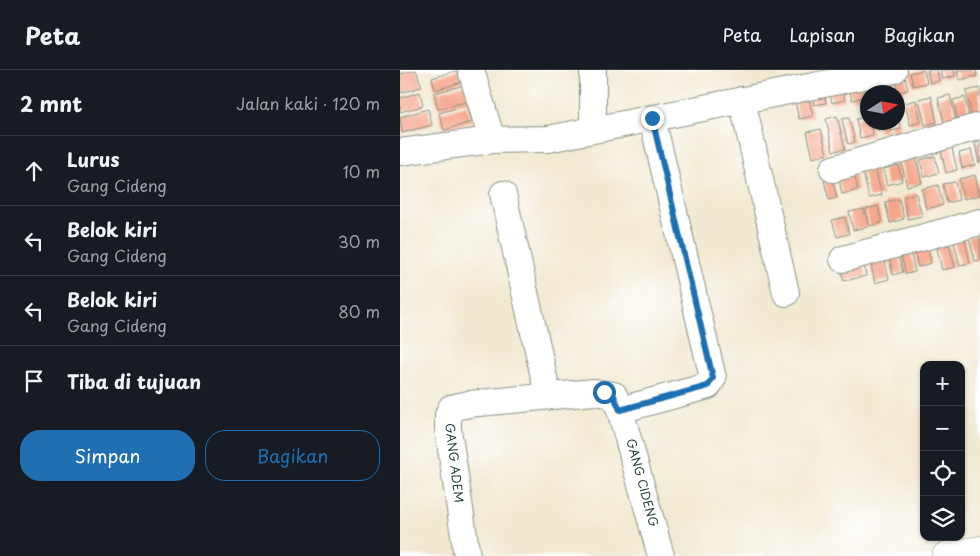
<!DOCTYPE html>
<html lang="id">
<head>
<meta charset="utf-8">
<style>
	body { margin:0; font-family:"Playpen Sans",sans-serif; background:#20242c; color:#f1f3f6 }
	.controls { position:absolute; right:15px; bottom:15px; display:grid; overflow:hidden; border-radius:10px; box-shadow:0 1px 4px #0004 }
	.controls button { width:45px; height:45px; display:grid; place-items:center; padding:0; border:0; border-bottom:1px solid #363941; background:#171b24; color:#f1f3f6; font:25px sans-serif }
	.compass { position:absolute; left:460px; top:15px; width:45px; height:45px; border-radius:50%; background:#171b24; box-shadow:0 1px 4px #0004; rotate:79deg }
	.stop { position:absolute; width:15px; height:15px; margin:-11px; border:4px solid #1f6fb2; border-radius:50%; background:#fff }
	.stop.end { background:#1f6fb2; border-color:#fff; box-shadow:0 1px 5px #0008 }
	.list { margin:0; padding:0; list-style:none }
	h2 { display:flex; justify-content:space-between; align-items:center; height:65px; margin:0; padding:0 20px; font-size:21px }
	h2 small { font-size:16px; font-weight:400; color:#9ea1a6 }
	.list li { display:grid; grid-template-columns:32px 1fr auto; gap:15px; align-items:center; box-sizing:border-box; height:70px; padding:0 20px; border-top:1px solid #363941 }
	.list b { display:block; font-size:19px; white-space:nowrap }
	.list p { margin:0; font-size:16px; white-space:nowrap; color:#9ea1a6 }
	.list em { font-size:16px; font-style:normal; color:#9ea1a6 }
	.actions { display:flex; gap:10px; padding:15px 20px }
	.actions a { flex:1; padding:11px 0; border:1px solid #1f6fb2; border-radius:20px; text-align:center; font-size:18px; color:#1f6fb2 }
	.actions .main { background:#1f6fb2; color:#fff }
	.icon { flex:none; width:28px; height:28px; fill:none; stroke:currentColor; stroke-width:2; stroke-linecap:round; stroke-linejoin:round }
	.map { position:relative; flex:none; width:580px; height:486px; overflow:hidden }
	header { display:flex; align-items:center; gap:30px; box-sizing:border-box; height:70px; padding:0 25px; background:#171b24; border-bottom:1px solid #363941 }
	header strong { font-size:24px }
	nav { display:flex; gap:28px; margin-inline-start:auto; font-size:18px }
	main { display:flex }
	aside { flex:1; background:#171b24 }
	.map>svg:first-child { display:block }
</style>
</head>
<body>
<header>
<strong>Peta</strong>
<nav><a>Peta</a><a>Lapisan</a><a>Bagikan</a></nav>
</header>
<main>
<aside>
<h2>2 mnt<small>Jalan kaki · 120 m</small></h2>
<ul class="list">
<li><svg class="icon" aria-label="ahead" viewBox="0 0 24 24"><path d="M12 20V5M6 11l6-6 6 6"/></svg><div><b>Lurus</b><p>Gang Cideng</p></div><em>10 m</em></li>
<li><svg class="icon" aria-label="left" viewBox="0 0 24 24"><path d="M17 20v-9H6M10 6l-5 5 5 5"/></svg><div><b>Belok kiri</b><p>Gang Cideng</p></div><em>30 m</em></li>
<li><svg class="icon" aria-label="left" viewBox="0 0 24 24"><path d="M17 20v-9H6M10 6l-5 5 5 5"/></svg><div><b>Belok kiri</b><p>Gang Cideng</p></div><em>80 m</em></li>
<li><svg class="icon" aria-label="arrive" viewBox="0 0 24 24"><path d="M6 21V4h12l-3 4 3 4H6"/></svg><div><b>Tiba di tujuan</b></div></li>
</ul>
<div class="actions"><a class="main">Simpan</a><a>Bagikan</a></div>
</aside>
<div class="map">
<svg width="580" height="486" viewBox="0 0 580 486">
	<rect width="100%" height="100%" fill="#fff"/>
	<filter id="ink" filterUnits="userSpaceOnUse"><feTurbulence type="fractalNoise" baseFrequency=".02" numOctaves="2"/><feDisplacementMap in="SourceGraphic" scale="10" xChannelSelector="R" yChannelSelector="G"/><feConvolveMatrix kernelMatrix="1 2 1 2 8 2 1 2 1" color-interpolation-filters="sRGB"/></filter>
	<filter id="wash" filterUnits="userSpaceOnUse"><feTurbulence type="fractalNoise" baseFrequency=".0096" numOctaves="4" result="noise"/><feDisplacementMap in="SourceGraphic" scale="20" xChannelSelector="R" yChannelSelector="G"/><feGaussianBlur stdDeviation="1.12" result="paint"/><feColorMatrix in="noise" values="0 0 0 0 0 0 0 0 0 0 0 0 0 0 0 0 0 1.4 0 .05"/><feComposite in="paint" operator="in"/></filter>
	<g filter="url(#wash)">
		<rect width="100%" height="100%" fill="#f2e9d2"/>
		<g id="blocks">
			<!-- building -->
			<g fill="#f5a68b">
				<polygon points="16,0 22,17 0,23 0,4"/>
				<polygon points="59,0 62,12 35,20 32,8"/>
				<polygon points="524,0 527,13 513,16 510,3"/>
				<polygon points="527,0 537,0 539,11 530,13"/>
				<polygon points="540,0 554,0 555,6 542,9"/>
				<polygon points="557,0 576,0 577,6 559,10"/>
				<polygon points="504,3 508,20 498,22 494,6"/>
				<polygon points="490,4 494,21 480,22 476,8"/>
				<polygon points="472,6 476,22 466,22 463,8"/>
				<polygon points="461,14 464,27 452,30 449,17"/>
				<polygon points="65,15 69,31 38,39 34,23"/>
				<polygon points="442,16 445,30 432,33 429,19"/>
				<polygon points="580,18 580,45 572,47 566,21"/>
				<polygon points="20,22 23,36 0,42 0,28"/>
				<polygon points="424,23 426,33 414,35 412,25"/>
				<polygon points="408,25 413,46 399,49 394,28"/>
				<polygon points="550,25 556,50 544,52 538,28"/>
				<polygon points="531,26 537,52 525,55 519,29"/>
				<polygon points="565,27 569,46 558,49 553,30"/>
				<polygon points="516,30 521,52 510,55 505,33"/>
				<polygon points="67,35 72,52 44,60 39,43"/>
				<polygon points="28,39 32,55 2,63 0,47"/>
				<polygon points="437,46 445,79 433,81 426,49"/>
				<polygon points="498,46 501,59 491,61 490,52 498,52"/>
				<polygon points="468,47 468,52 470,52 473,65 460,68 456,49"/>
				<polygon points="449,48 455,72 448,74 442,49"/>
				<polygon points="477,52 485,52 487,60 479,62"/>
				<polygon points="421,59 427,84 413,88 407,62"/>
				<polygon points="580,72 580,92 579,93 575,73"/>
				<polygon points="551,74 557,100 546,103 540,76"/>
				<polygon points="571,80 575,95 562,98 559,83"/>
				<polygon points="535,86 539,103 524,107 520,90"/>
				<polygon points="516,87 522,113 507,116 501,91"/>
				<polygon points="498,95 502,111 487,115 483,99"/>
				<polygon points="475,99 482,125 469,128 463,102"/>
				<polygon points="454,104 458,120 442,124 439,108"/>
				<polygon points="575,105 580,125 564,129 559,109"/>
				<polygon points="432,109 437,128 429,130 424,111"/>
				<polygon points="555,112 559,130 547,133 543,114"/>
				<polygon points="538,115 543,135 526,139 522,119"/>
				<polygon points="516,123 522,146 508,149 503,127"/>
				<polygon points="499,129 504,149 490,153 485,132"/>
				<polygon points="478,136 482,153 470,156 466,139"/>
				<polygon points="464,139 468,157 453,160 449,142"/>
				<polygon points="445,147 449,164 437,167 432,150"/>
				<polygon points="580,165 580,190 575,191 569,167"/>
				<polygon points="565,169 570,193 560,195 554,172"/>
				<polygon points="549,175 555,197 542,200 537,178"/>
				<polygon points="528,177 531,193 518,197 514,180"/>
				<polygon points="510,180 515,202 506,204 500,182"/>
				<polygon points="484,187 489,209 475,213 470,191"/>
				<polygon points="499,188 503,202 493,205 490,190"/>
				<polygon points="464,195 466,206 444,211 441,200"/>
			</g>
		</g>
	</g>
	<g filter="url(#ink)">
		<use href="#blocks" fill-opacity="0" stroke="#889383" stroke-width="1"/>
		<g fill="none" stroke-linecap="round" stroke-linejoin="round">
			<defs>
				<g id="minor">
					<polyline points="71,0 92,70"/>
					<polyline points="193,0 193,59"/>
					<polyline points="342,30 386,223"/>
					<polyline points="0,82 92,70 148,69 494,0"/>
					<polyline points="433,99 580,56"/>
					<polyline points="103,124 148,325"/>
					<polyline points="443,189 580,152"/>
					<polyline points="220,340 308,316 313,308 252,48"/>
					<polyline points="67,486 48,359 48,345 51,338 69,334 194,322 214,325 220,340 261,486"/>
				</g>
				<polyline id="tertiary" points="546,486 580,480"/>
			</defs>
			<!-- minor casing -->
			<use href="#minor" stroke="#889383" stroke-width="28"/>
			<!-- tertiary casing -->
			<use href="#tertiary" stroke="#889383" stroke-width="29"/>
			<!-- minor -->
			<use href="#minor" stroke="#fff" stroke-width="26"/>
			<!-- tertiary -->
			<use href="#tertiary" stroke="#fff" stroke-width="28"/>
		</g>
	</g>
	<g fill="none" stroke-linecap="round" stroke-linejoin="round" filter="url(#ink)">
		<!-- route -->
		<polyline stroke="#1f6fb2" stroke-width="6" points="204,322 214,326 220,340 308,316 313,308 252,48"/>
	</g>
	<g text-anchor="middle" stroke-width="4.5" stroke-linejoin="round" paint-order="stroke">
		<!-- street labels -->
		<g font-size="12" fill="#1f3d34" stroke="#fff">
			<text transform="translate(54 393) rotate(83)" y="4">GANG ADEM</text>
			<text transform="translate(242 413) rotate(75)" y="4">GANG CIDENG</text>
		</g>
	</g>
</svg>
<div class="controls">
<button>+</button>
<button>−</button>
<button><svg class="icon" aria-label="locate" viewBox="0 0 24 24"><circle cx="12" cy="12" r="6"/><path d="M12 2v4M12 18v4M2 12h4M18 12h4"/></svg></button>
<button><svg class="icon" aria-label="layers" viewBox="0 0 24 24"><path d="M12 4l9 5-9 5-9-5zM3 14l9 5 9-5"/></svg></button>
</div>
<svg class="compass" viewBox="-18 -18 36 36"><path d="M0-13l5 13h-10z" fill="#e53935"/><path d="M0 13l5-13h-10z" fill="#9ea1a6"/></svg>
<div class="stop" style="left:204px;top:322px"></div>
<div class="stop end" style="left:252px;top:48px"></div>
</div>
</main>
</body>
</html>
